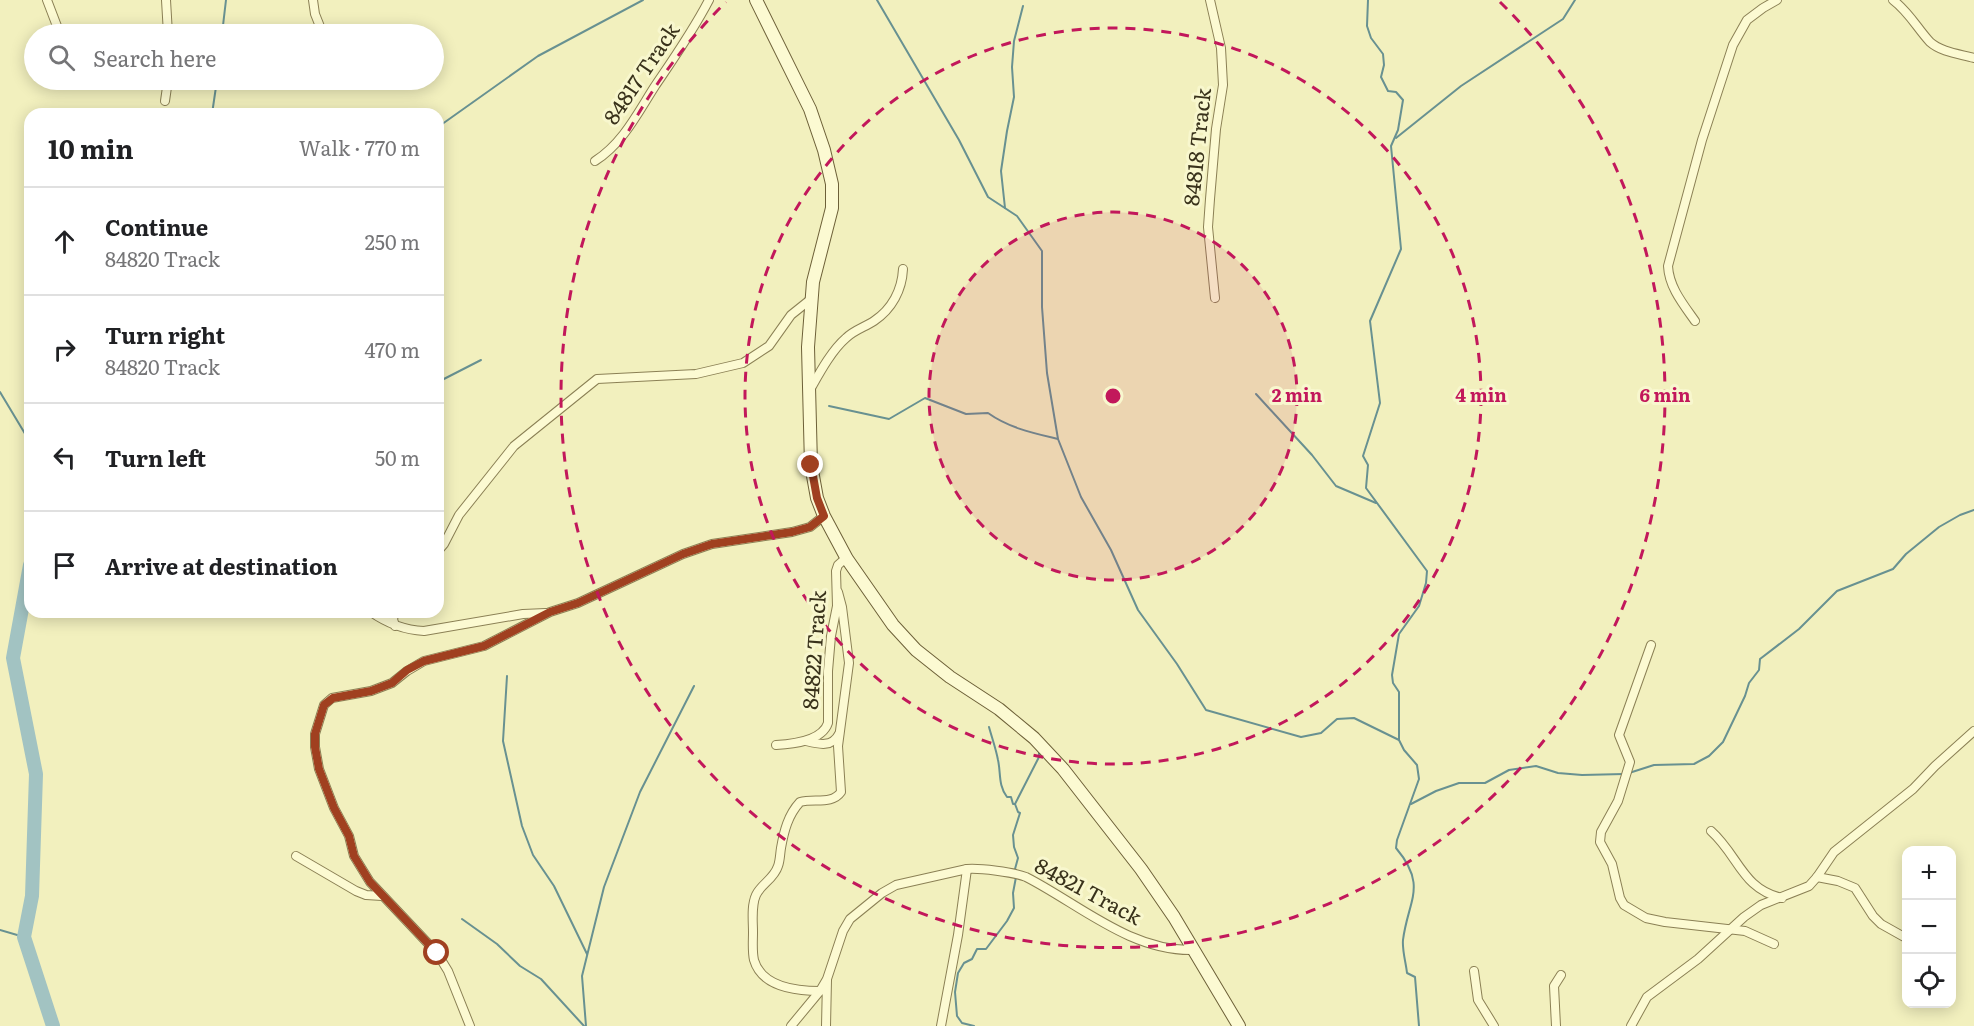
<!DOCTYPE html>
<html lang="en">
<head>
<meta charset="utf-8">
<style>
	body { margin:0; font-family:Literata,serif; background:#f6f6f6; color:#202124 }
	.controls { position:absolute; right:18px; bottom:18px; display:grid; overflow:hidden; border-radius:12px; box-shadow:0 3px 15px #0003 }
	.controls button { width:54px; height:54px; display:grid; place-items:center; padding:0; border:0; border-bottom:2px solid #e0e0e0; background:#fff; color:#202124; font:30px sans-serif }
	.stop { position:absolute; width:18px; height:18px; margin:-14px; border:4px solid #a04020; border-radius:50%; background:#fff }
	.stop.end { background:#a04020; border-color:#fff; box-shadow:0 2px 6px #0008 }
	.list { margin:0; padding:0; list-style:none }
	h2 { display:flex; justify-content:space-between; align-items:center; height:78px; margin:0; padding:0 24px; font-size:26px }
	h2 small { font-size:20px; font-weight:400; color:#757577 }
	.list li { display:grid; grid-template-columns:39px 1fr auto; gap:18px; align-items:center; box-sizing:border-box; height:108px; padding:0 24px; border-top:2px solid #e0e0e0 }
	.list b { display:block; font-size:22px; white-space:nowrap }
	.list p { margin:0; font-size:20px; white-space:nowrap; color:#757577 }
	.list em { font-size:20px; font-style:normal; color:#757577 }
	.icon { flex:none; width:33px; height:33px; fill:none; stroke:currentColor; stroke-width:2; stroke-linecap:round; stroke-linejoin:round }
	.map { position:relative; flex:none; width:1974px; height:1026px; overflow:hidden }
	.search { position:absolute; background:#fff; box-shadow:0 3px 15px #0003; left:24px; top:24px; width:420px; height:66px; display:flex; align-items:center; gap:15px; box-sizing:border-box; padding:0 21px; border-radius:33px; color:#757577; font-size:22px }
	.panel { position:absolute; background:#fff; box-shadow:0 3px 15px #0003; left:24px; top:108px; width:420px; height:510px; border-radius:18px }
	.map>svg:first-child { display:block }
</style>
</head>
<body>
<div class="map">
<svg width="1974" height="1026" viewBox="0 0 1974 1026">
	<rect width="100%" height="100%" fill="#f2f0be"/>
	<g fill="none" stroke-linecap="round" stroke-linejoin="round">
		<!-- stream -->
		<g stroke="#689191" stroke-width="2">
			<polyline points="877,0 959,140 988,197 1017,216 1042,251 1042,307 1047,373 1058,439 1081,497 1111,550 1138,610 1177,664 1206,710 1301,737 1321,733 1337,719 1354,718 1399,740"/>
			<path d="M1368 0 1367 26 1371 38 1383 54 1384 65 1381 77 1388 91 1396 92 1403 100 1398 130 1391 146 1401 249 1370 321 1380 403 1363 456 1368 465 1366 488 1427 571 1426 583 1419 606 1399 634 1392 675 1393 683 1399 692V740L1404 750 1417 765 1419 779 1397 840 1396 848C1428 886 1408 900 1403 940 1402 950 1406 963 1407 973L1415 977 1419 1026"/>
			<polyline points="222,34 226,0"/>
			<polyline points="212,114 217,80"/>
			<polyline points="438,127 538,56 643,0"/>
			<polyline points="1396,138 1461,86 1563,19 1575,0"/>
			<polyline points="1005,208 1001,171 1007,131 1014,97 1012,67 1014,41 1023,6"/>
			<polyline points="438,382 481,360"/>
			<polyline points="0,392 30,442"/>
			<polyline points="1256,394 1312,455 1336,486 1376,503"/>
			<path d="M829 406 889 419 925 398 966 414 988 413C1009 428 1033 433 1058 439"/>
			<polyline points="507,676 503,741 522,826 533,855 554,886 587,954"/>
			<path d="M989 727C992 738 996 749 998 760 1001 773 998 785 1007 797H1011L1013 804H1015"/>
			<polyline points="1629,773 1654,765 1694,764 1709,756 1723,742 1745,696 1749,683 1759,670 1760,659 1799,629 1837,591 1893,569 1906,554 1939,527 1960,515 1974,510"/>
			<polyline points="1411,804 1436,791 1459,783 1485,783 1509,770 1536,766 1558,773 1582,775 1624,774"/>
			<polyline points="1015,869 1018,858 1014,847 1013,835 1020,813 1018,812 1015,804 1039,757 1039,753"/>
			<polyline points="462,919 497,944 520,966 541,979 584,1026"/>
			<polyline points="0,930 24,937"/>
			<polyline points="586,1026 582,976 604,887 640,792 694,686"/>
			<polyline points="974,1026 962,1023 957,1016 955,992 958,973 964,963 972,959 977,949 986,949 1007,921 1014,908 1013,893 1016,877"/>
		</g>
		<!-- river -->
		<polyline stroke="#a2c3c2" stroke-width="14" points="30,565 13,658 36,774 32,896 24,937 53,1026"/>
		<defs>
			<g id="street">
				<polyline points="47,0 60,34"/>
				<polyline points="166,0 168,34"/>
				<polyline points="313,0 315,14 321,29"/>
				<polyline points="1210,0 1221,48 1223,85 1216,129 1210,199 1208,227 1215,298"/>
				<path d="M1893 0C1909 12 1917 28 1930 42 1941 52 1960 54 1974 58"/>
				<polyline points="165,101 168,80"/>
				<path d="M595 161C623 143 637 114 655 86 674 58 693 31 709 0"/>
				<path d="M1695 321C1683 304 1669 287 1668 266L1702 140 1733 45 1747 20 1763 8 1777 0"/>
				<path d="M811 388C820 372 832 350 846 338 854 330 865 327 874 321 892 309 902 290 903 269"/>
				<polyline points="438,551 444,544 459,515 514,446 597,379 696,374 743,363 769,346 791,315 811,299"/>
				<path d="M371 612C388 624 404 630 424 631L523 614 546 613"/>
				<polyline points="395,626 393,619 395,612"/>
				<polyline points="1651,645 1619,735 1630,762 1618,801 1601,832 1600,842 1612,864 1620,898 1624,905 1646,918 1665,922 1745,931 1774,944"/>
				<path d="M806 741C818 744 832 748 839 734"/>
				<path d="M776 745C793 744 822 741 828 723V671L831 636 837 606 836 571 838 565 846 558"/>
				<path d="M1711 831C1739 856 1742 889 1782 898"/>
				<polyline points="296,856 356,891 366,895 382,896"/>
				<polyline points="1817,877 1838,881 1855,888 1873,916 1881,924 1906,938"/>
				<polyline points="1474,971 1478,1000 1494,1026"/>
				<path d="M820 991C797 991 762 988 754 960 752 951 753 941 753 932 753 921 751 906 756 895 761 884 774 879 778 866 780 861 780 854 781 848 784 831 788 815 800 802 814 798 832 805 841 792L838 746 849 663 842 607 838 592"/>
				<polyline points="470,1026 448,971 437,953 370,882 354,856 349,836 334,808 319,769 315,747 315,734 324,705 332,698 371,691 392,683 407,671 424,661 484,646 550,612 578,603 683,554 712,544 792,532 810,527 824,516"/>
				<path d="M791 1026 820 991 827 979 843 931 850 919 882 893 896 885 967 869C979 868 1014 872 1026 877 1079 904 1131 952 1194 950"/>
				<polyline points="826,1026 827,980"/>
				<polyline points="941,1026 958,935 967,869"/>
				<polyline points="1556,1026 1554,986 1561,975"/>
				<polyline points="1631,1026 1647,997 1698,959 1744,917 1761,905 1809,886 1817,877 1834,852 1913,789 1935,766 1974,731"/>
			</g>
			<polyline id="secondary" points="756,0 810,109 824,150 832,184 832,208 813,282 808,347 811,465 817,498 824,516 847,559 893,625 916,650 950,677 999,709 1034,738 1063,769 1141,869 1174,917 1239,1026"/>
		</defs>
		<!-- street casing -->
		<use href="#street" stroke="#8b8055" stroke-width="10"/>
		<!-- secondary casing -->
		<use href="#secondary" stroke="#6d6038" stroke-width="14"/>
		<!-- street -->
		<use href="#street" stroke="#fcfad2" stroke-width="8"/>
		<!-- secondary -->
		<use href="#secondary" stroke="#fcfad2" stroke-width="12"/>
	</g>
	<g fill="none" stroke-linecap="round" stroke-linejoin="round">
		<!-- route -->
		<polyline stroke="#a04020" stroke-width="8" points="437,953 370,882 354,856 349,836 334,808 319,769 315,747 315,734 324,705 333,698 371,691 392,683 407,670 424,661 484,646 550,612 578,603 683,554 712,544 792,532 810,527 824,516 817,498 811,465"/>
	</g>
	<!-- distance rings -->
	<circle cx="1113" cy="396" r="184" fill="#c2185b" fill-opacity=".12"/>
	<g fill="none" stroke="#c2185b" stroke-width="3" stroke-dasharray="10 8">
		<circle cx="1113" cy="396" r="184"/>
		<circle cx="1113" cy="396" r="368"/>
		<path d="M1500 2A552 552 0 1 1 726 2"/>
	</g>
	<g text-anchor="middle" stroke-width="6" stroke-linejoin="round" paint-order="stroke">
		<!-- street labels -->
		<g font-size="21" fill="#39321b" stroke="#f8f7ce">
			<text transform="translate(642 74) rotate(-56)" y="7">84817 Track</text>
			<text transform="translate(1198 147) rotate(-84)" y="7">84818 Track</text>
			<text transform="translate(815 650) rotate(-86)" y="7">84822 Track</text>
			<text transform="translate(1088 892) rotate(28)" y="7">84821 Track</text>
		</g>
	</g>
	<circle cx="1113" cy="396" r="9" fill="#c2185b" stroke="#f8f7ce" stroke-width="3"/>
	<g font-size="18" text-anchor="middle" font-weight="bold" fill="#c2185b" stroke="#f8f7ce" stroke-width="6" stroke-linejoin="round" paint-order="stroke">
		<text x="1297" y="402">2 min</text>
		<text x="1481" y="402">4 min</text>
		<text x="1665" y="402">6 min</text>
	</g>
</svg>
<div class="controls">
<button>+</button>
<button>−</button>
<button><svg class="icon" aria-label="locate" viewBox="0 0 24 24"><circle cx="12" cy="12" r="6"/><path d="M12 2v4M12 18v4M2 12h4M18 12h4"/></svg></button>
</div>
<div class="stop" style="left:437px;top:953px"></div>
<div class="stop end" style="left:811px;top:465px"></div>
<div class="search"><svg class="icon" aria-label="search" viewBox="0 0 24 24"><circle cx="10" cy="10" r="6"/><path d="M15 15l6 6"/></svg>Search here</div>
<section class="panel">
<h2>10 min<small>Walk · 770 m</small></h2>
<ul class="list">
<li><svg class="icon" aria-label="ahead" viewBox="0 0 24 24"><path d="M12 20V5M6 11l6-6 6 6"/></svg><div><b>Continue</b><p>84820 Track</p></div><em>250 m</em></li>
<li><svg class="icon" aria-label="right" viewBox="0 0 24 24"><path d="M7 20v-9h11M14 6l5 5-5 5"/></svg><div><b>Turn right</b><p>84820 Track</p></div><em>470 m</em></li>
<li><svg class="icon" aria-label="left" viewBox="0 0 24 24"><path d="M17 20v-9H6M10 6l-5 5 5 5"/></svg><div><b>Turn left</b></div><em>50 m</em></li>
<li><svg class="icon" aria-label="arrive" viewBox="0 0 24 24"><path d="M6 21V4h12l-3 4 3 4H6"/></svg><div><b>Arrive at destination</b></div></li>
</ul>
</section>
</div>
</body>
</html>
